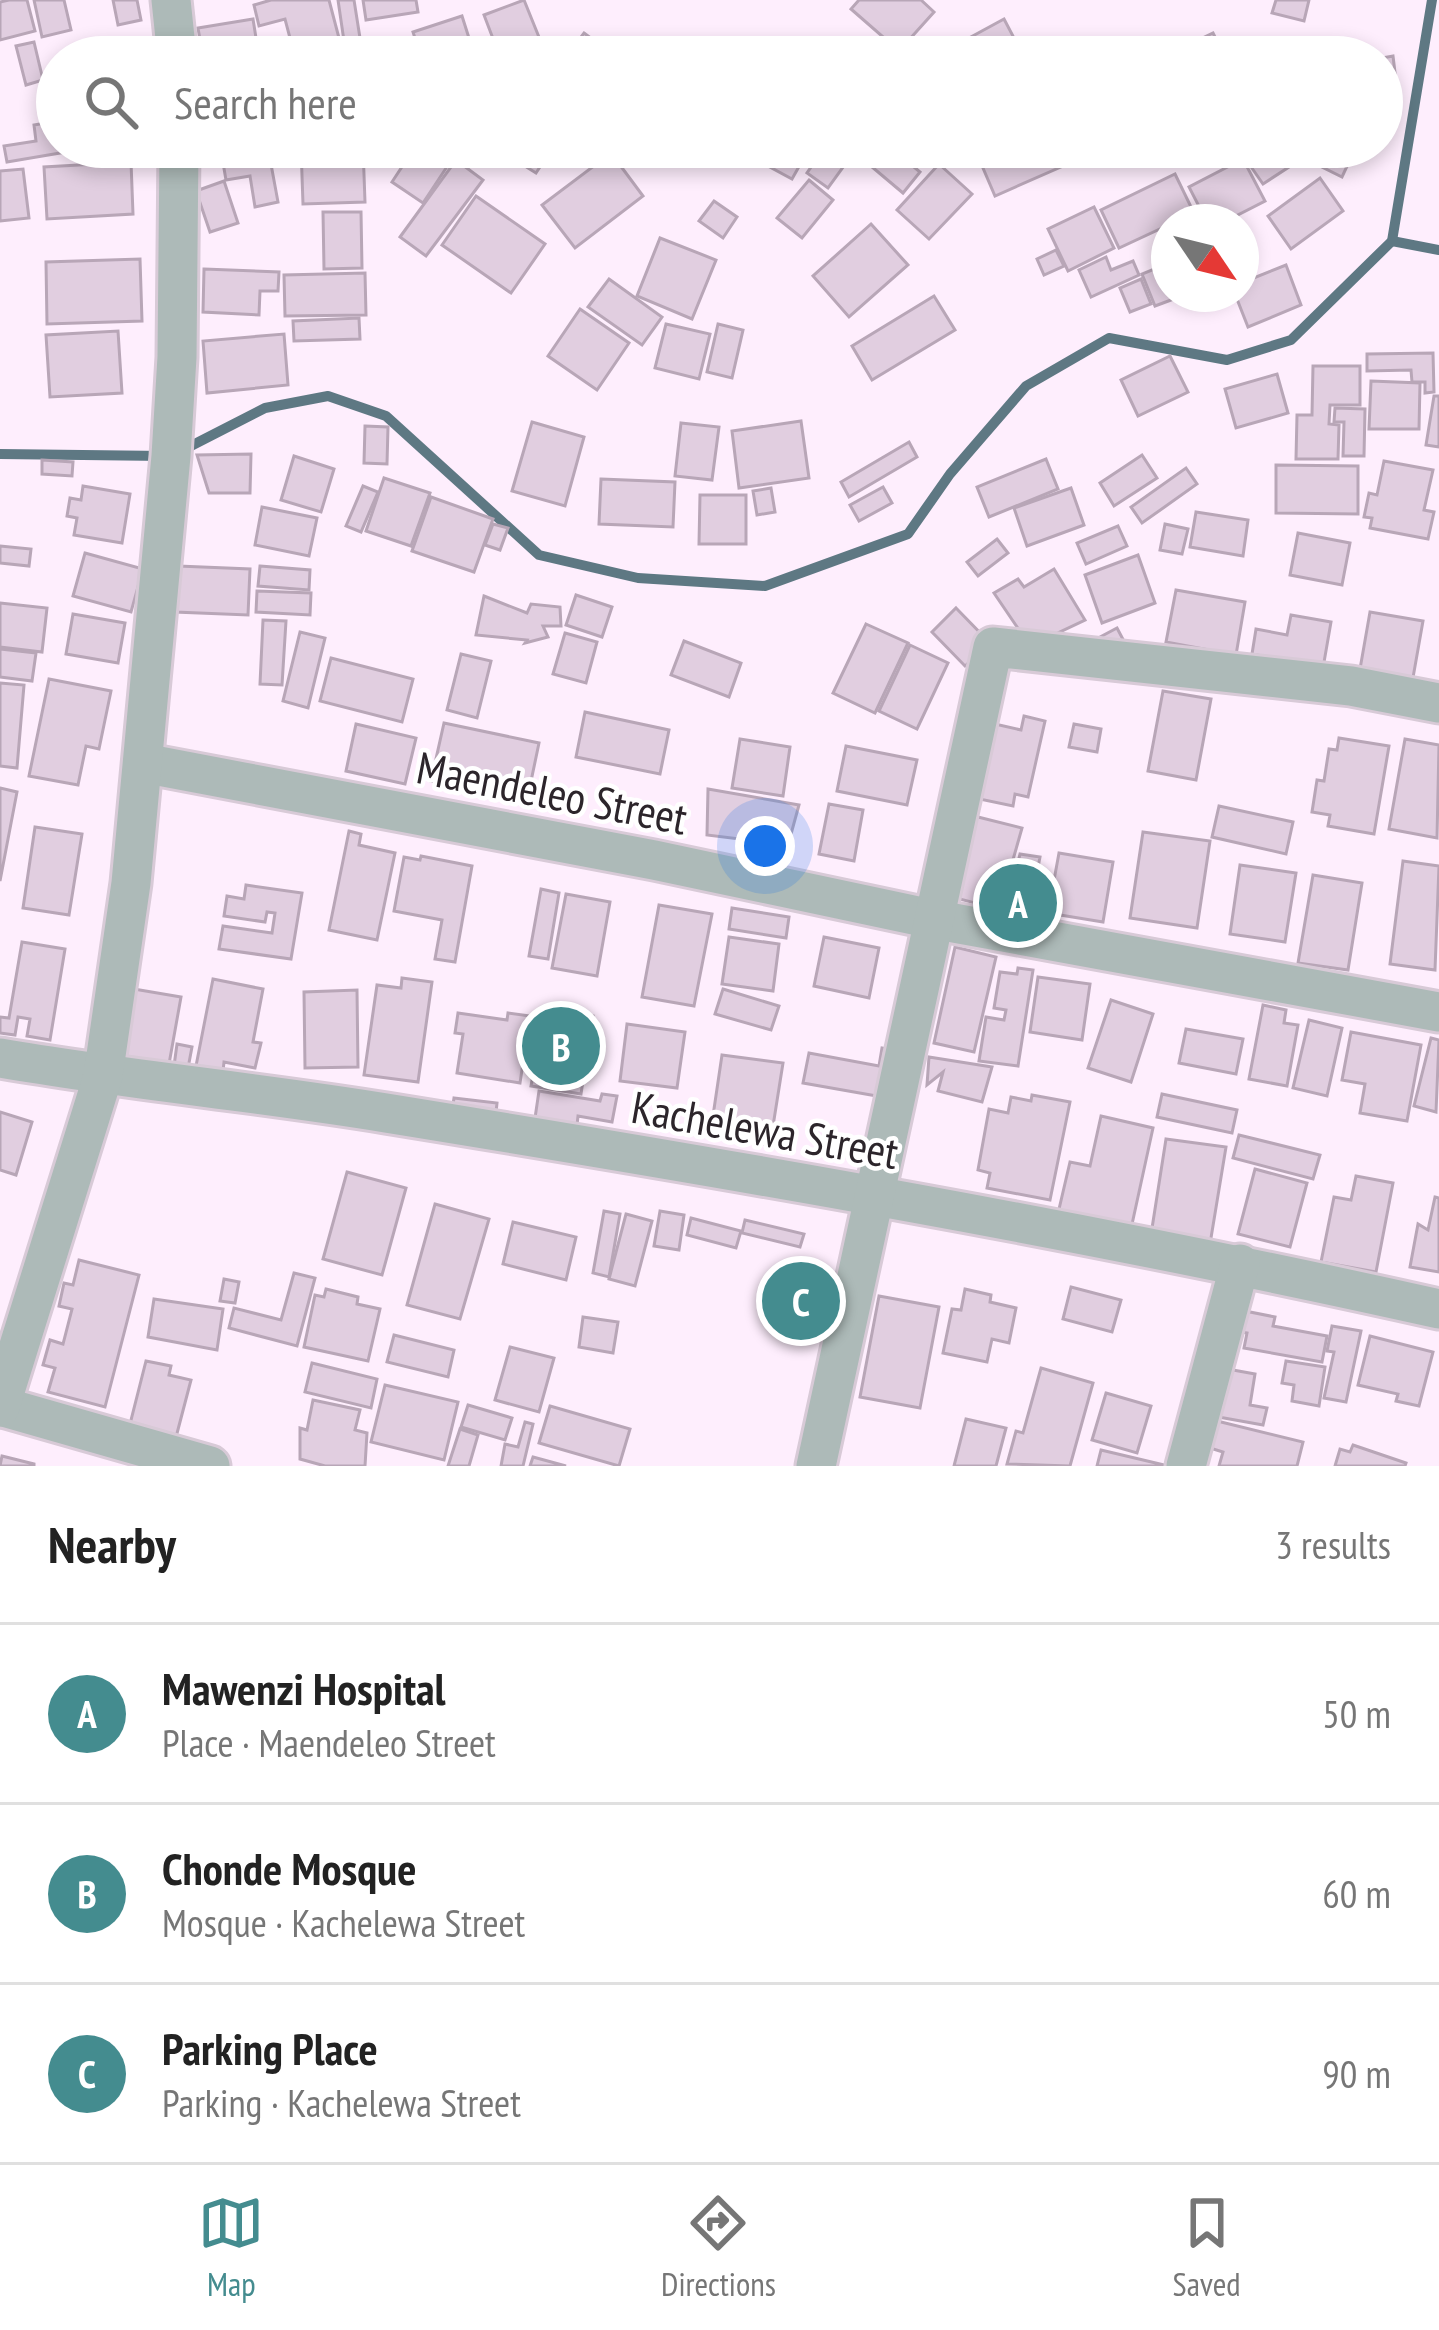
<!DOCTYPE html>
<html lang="en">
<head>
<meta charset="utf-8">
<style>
	body { margin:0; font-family:"PT Sans Narrow",sans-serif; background:#f6f6f6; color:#222 }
	.compass { position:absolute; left:1151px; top:204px; width:108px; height:108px; border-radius:50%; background:#fff; box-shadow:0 6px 18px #0003; rotate:125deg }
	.you { position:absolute; left:765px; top:846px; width:42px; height:42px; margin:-30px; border:9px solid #fff; border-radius:50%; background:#1a73e8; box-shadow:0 0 0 18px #1a73e833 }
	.badge { display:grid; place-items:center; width:78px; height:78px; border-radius:50%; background:#448c8f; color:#fff; font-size:39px; font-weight:700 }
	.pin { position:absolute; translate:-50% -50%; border:6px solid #fff; box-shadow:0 3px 12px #0006 }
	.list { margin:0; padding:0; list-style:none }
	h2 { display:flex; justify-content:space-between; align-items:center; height:156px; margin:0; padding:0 48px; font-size:51px }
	h2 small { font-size:39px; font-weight:400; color:#767676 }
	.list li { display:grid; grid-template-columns:78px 1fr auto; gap:36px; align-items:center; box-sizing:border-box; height:180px; padding:0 48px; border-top:3px solid #e0e0e0 }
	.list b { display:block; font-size:45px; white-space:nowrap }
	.list p { margin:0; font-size:39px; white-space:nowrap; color:#767676 }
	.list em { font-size:39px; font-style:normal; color:#767676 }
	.icon { flex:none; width:66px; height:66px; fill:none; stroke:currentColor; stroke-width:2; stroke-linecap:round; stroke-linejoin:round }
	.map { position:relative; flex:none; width:1439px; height:1466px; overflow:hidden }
	.search { position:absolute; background:#fff; box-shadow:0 6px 18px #0003; left:36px; right:36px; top:36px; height:132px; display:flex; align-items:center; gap:30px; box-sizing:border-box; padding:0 42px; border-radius:66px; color:#767676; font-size:45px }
	.sheet { height:696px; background:#fff }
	nav { display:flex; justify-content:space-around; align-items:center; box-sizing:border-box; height:168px; border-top:3px solid #e0e0e0; background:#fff; font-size:33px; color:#767676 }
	nav a { display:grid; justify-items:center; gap:6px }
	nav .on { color:#448c8f }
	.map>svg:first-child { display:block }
</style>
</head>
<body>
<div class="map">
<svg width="1439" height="1466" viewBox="0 0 1439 1466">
	<rect width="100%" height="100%" fill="#feeefd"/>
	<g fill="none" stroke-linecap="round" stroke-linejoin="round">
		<!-- stream -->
		<g stroke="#5e7883" stroke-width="10">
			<polyline points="1392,241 1439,250"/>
			<polyline points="183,450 265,408 328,396 386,416 539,555 638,578 765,586 908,534 950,474 1026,386 1109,338 1227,360 1291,340 1392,241 1432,0"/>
			<polyline points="0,454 165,456"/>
		</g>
	</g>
	<!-- building -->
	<g fill="#e1cee0" stroke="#b8a6b7" stroke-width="3">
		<polygon points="9,0 27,0 35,31 0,40 0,2"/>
		<polygon points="34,0 64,0 71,30 42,37"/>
		<polygon points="113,0 137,0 141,20 118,25"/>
		<polygon points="271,0 329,0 344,57 295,57 285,19 259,26 254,5"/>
		<polygon points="338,0 354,0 360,38 344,41"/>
		<polygon points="363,0 416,0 418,12 366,20"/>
		<polygon points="524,0 547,57 500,57 484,15"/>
		<polygon points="859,0 921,0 934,12 899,51 851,9"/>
		<polygon points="1276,0 1309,0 1304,21 1272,13"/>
		<polygon points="462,16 475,57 421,57 413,32"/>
		<polygon points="253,19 259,57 203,57 198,28"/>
		<polygon points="1004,19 1024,57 934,57"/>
		<polygon points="584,33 599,44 590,57 566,57"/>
		<polygon points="1213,33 1225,57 1163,57"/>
		<polygon points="34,42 43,80 26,85 16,46"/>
		<polygon points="1123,45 1128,57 1107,57 1105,53"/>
		<polygon points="1325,49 1325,57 1299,57 1299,51"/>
		<polygon points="1393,56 1397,89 1382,91 1382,58"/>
		<polygon points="57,121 57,147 65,147 66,152 7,162 4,146 36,141 34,125"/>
		<polygon points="301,147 363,147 365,202 303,204"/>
		<polygon points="415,147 460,147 423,203 392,182"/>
		<polygon points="515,147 553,147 536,173 509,156"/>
		<polygon points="733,147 810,147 792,179"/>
		<polygon points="825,147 857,148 828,188 807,173"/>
		<polygon points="866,147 890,147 920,172 903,193 859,156"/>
		<polygon points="905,147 932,147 921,161"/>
		<polygon points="974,147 1054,147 1063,166 995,196"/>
		<polygon points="1268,147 1279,147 1292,165 1263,184 1247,161"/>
		<polygon points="1290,147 1305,147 1304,158 1289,156"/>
		<polygon points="1309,147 1327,147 1323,159 1307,154"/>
		<polygon points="1331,147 1356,147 1342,177 1322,167"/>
		<polygon points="268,148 278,202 255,207 250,176 226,180 222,157"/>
		<polygon points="611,153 643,196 575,248 542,205"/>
		<polygon points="1243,159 1265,201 1224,222 1207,222 1189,187"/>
		<polygon points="456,160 483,180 426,256 400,237"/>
		<polygon points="131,162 133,214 47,219 44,167"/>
		<polygon points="939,164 972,194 929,239 897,210"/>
		<polygon points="23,169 29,218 0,221 0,171"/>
		<polygon points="1175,174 1194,213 1119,248 1101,210"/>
		<polygon points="1320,178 1343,211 1291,249 1268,216"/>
		<polygon points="809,180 833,200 802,238 777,218"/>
		<polygon points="224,181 238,223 210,232 196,191"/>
		<polygon points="476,196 545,244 511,293 442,245"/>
		<polygon points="714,201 737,217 723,238 699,221"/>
		<polygon points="1094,207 1114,248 1068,271 1048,229"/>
		<polygon points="323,212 361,212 362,268 324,269"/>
		<polygon points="871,224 908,265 849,317 813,276"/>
		<polygon points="660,238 716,260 692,319 637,296"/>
		<polygon points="1056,250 1064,266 1044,275 1037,259"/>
		<polygon points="1106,257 1111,270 1133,261 1139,275 1091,297 1079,270"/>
		<polygon points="140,259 142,321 47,324 46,262"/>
		<polygon points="1169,263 1169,294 1187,294 1155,306 1142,274"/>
		<polygon points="1286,265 1301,305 1248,327 1235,294 1241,294 1241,283"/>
		<polygon points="204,269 279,272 278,291 260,291 259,315 203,312"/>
		<polygon points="365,273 366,315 285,316 284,275"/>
		<polygon points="609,279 662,317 642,345 588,307"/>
		<polygon points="1141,279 1151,304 1130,312 1120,288"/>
		<polygon points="934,296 955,330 872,380 852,346"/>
		<polygon points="580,309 629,343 597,390 548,356"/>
		<polygon points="359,318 360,339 294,341 293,321"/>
		<polygon points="666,324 710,334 699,379 655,368"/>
		<polygon points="718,324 743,330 732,378 707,372"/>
		<polygon points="118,331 122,393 50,397 46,335"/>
		<polygon points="284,334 288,385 207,393 203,341"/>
		<polygon points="1433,353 1434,392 1425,393 1425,382 1412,382 1411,370 1367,371 1367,354"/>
		<polygon points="1170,356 1188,392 1138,416 1121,380"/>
		<polygon points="1313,366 1360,366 1360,405 1330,405 1329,424 1339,425 1338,459 1296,459 1297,415 1312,415"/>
		<polygon points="1277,374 1288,413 1236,428 1225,389"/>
		<polygon points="1371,381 1420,383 1419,429 1369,429"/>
		<polygon points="1434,396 1439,396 1439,447 1426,445"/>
		<polygon points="1335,408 1365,409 1364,456 1343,456 1344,422 1334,422"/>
		<polygon points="801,421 809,478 739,488 732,431"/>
		<polygon points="532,422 584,437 565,506 512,491"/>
		<polygon points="681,423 719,427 712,480 675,476"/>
		<polygon points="365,426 388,427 387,464 364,463"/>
		<polygon points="909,442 917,457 849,497 841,482"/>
		<polygon points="251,454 250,493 209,493 197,455"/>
		<polygon points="1142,455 1157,478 1114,506 1100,483"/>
		<polygon points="294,456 334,469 321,512 281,500"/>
		<polygon points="1046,459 1058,489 989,517 977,487"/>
		<polygon points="42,460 73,462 72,476 42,474"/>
		<polygon points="1384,461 1433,470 1424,510 1434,512 1428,539 1370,528 1372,518 1364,517 1369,493 1377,495"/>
		<polygon points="1276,465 1358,466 1358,514 1276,513"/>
		<polygon points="1186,468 1197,484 1142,523 1131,507"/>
		<polygon points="384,478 430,493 411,546 366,531"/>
		<polygon points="601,479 675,482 673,527 599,524"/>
		<polygon points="83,486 130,494 122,543 74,535 77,518 67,516 70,498 81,500"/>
		<polygon points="363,486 378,492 361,532 346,526"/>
		<polygon points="883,487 892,503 859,521 850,505"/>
		<polygon points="771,488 775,512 757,515 753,491"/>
		<polygon points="1071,488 1084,525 1027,546 1014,508"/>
		<polygon points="700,495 746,495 746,544 699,544"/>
		<polygon points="431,497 493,519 474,572 412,551"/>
		<polygon points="262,507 317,518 309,556 255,545"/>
		<polygon points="1196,512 1248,520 1243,556 1190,547"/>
		<polygon points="493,524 508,528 500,550 485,545"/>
		<polygon points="1165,524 1188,529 1182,554 1160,550"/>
		<polygon points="1118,526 1127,546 1086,564 1077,543"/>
		<polygon points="1298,533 1350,543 1342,585 1290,575"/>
		<polygon points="997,539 1008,553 978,576 967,562"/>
		<polygon points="0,546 31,549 29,566 0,563"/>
		<polygon points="85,553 143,569 131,612 73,596"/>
		<polygon points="1138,555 1155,603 1102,623 1085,575"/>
		<polygon points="178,566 250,569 248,615 175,612"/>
		<polygon points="260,566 310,570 309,590 258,586"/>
		<polygon points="1054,569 1085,620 1030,646 994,593 1018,579 1024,587"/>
		<polygon points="1176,590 1245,602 1236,655 1166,642"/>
		<polygon points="257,591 311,593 310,615 256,612"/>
		<polygon points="576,595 612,607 602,637 566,625"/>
		<polygon points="484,596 527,613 531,604 560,607 561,626 543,626 548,637 525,643 527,640 476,635"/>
		<polygon points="0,603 47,608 42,652 0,647"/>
		<polygon points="956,608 990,643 965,666 932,632"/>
		<polygon points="1370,612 1423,621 1411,689 1360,669"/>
		<polygon points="73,614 125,623 118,663 66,654"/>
		<polygon points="1291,615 1331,622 1323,668 1252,654 1256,629 1287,635"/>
		<polygon points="263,620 286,621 282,685 260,684"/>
		<polygon points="866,624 908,643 875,713 833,693"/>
		<polygon points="1117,628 1126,645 1085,645"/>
		<polygon points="300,632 325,638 308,708 283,701"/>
		<polygon points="565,633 597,642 586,683 553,674"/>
		<polygon points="684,641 741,663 729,697 671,675"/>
		<polygon points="910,645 948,663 917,729 879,711"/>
		<polygon points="0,649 36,653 32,681 0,677"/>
		<polygon points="461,654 491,661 477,718 447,710"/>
		<polygon points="331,658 413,679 402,722 320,701"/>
		<polygon points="49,679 111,691 99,749 86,746 78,785 29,776"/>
		<polygon points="0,683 24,685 17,768 0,766"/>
		<polygon points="1163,691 1211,699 1196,780 1148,771"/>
		<polygon points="585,712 669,730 660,774 576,757"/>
		<polygon points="1024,716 1045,721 1028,797 1015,794 1013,806 965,796 995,724 1021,730"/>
		<polygon points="444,723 539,743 530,786 516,783 512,798 431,781"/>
		<polygon points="356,724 416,738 405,784 346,771"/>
		<polygon points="1074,724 1101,729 1097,752 1069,747"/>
		<polygon points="1339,738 1389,746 1374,834 1328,826 1330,815 1312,812 1317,780 1324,781 1329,749 1337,750"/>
		<polygon points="740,739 790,747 783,796 732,788"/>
		<polygon points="1405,739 1439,745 1437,838 1389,829"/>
		<polygon points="846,746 917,760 907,805 837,791"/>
		<polygon points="0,788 17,792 0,881"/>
		<polygon points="708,789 799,805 788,845 707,835"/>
		<polygon points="829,804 863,810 854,861 819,854"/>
		<polygon points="1219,806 1293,822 1286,854 1212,837"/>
		<polygon points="974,816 1022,828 1005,888 995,886 990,907 952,897"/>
		<polygon points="35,827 82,834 69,915 23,908"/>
		<polygon points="349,831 361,834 359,845 395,853 377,940 329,930"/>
		<polygon points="1143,832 1210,841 1197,928 1130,918"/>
		<polygon points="1059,853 1113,862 1103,922 1048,913"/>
		<polygon points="1020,854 1040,857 1033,893 1011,890"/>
		<polygon points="421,856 472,866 455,962 435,959 442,920 394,911 404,857 420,860"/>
		<polygon points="1403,861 1439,866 1435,970 1390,964"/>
		<polygon points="1240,865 1296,873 1285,942 1230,934"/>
		<polygon points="1313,875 1362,883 1348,970 1298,963"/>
		<polygon points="246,885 302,893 291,959 219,949 223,926 272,933 275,913 267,912 265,922 224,916 227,896 244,899"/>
		<polygon points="541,889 559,893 548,959 529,956"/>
		<polygon points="1008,892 1028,897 1029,913 1006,910"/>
		<polygon points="566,894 610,902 597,976 552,968"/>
		<polygon points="659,905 712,914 694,1006 642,997"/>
		<polygon points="732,908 789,917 786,938 729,929"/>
		<polygon points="729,937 779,944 773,991 722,984"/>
		<polygon points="824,937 879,948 869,998 814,986"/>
		<polygon points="22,942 65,949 50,1040 27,1036 30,1019 18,1017 15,1035 0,1033 0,1017 9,1018"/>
		<polygon points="955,947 996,957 974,1052 934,1043"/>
		<polygon points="1018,968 1033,970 1018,1066 979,1061 986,1017 1004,1020 1006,1010 994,1008 1000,972 1017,974"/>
		<polygon points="1038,977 1090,984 1082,1040 1030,1032"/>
		<polygon points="402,978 432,982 418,1082 364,1075 377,985 401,988"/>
		<polygon points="213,979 263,989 253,1042 261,1043 255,1068 224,1062 223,1071 196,1066"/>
		<polygon points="128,988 181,997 169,1064 117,1055"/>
		<polygon points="723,989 779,1006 771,1030 715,1014"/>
		<polygon points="357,990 358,1067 305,1068 304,992"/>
		<polygon points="1111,1000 1153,1014 1131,1082 1088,1068"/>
		<polygon points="1263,1005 1286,1010 1284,1023 1298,1025 1287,1086 1249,1079"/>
		<polygon points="543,1008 593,1016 581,1094 531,1086 534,1069 529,1068"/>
		<polygon points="458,1013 507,1020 508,1013 530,1016 520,1083 457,1073 463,1034 455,1033"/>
		<polygon points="1309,1020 1342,1028 1327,1096 1293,1088"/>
		<polygon points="627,1024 685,1032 677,1088 620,1081"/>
		<polygon points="1186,1029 1243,1039 1236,1074 1179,1063"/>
		<polygon points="1351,1032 1421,1045 1407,1121 1360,1113 1365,1084 1342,1080"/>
		<polygon points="1431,1038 1439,1040 1436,1112 1414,1106"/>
		<polygon points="177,1044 192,1047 188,1068 174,1066"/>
		<polygon points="882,1048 897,1051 888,1098 803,1083 809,1053 879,1066"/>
		<polygon points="722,1055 783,1063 770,1145 710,1136"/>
		<polygon points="929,1057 992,1067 982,1102 938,1091 943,1072 927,1085"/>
		<polygon points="539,1091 600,1101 602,1094 617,1096 612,1122 578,1116 577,1125 535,1118"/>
		<polygon points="1162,1094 1237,1110 1232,1133 1157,1117"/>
		<polygon points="1032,1095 1070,1102 1050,1200 987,1188 990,1173 978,1170 989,1109 1008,1113 1011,1097 1031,1101"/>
		<polygon points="454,1098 497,1103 495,1122 451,1117"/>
		<polygon points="0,1112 32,1122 16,1175 0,1170"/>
		<polygon points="1101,1116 1153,1128 1129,1238 1056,1222 1070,1162 1090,1166"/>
		<polygon points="1239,1135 1320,1155 1313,1179 1233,1158"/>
		<polygon points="1166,1139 1226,1147 1209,1250 1150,1241"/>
		<polygon points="1255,1169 1307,1183 1290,1247 1238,1234"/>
		<polygon points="347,1172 406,1188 382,1275 323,1259"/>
		<polygon points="1356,1176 1393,1183 1376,1272 1321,1262 1334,1197 1351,1200"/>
		<polygon points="1435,1197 1439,1198 1439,1272 1410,1267 1418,1224 1428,1230"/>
		<polygon points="435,1204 489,1219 460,1319 407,1305"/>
		<polygon points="604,1211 620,1214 609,1277 593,1273"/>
		<polygon points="660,1211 684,1215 679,1250 654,1246"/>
		<polygon points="626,1214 652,1221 635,1286 609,1279"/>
		<polygon points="691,1218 741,1231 736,1248 687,1235"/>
		<polygon points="745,1220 804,1234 800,1247 742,1233"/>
		<polygon points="513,1222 576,1237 566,1280 503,1264"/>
		<polygon points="79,1260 139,1275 105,1407 48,1392 55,1368 43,1365 50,1340 63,1344 72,1309 59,1306 64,1283 73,1285"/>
		<polygon points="294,1273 315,1278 297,1346 229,1328 234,1308 281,1320"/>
		<polygon points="224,1279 239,1282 235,1303 220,1301"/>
		<polygon points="1071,1287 1121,1300 1112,1332 1063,1319"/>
		<polygon points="326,1289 358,1297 357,1304 380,1309 368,1361 304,1347 315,1295 324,1297"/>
		<polygon points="965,1289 991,1295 990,1302 1016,1308 1009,1343 992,1339 987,1362 943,1353 952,1309 961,1310"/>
		<polygon points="879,1296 939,1307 920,1408 860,1397"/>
		<polygon points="154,1299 223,1309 217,1350 148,1337"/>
		<polygon points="1240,1310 1275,1317 1273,1326 1327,1336 1322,1362 1244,1348 1247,1333 1236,1331"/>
		<polygon points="583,1317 618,1322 613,1353 579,1347"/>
		<polygon points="1332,1326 1361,1331 1346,1402 1324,1398 1334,1352 1327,1351"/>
		<polygon points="394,1335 454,1350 448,1377 387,1362"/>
		<polygon points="1370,1336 1433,1352 1419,1406 1396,1401 1398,1394 1358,1385"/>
		<polygon points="510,1347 554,1358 539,1412 495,1400"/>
		<polygon points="146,1361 171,1366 169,1375 191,1380 175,1441 127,1436"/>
		<polygon points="1286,1361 1325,1367 1319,1406 1292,1401 1294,1385 1282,1383"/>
		<polygon points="312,1363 377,1379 371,1408 305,1392"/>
		<polygon points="1041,1368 1093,1383 1070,1466 1007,1464 1016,1431 1023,1433"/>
		<polygon points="1222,1368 1255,1374 1250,1405 1267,1408 1263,1425 1213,1416"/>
		<polygon points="385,1385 458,1402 444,1460 371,1442"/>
		<polygon points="1106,1393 1151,1406 1137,1453 1092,1440"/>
		<polygon points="313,1400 360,1410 355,1430 367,1433 365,1466 325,1466 300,1459 300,1428 307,1430"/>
		<polygon points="468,1405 512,1418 505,1440 461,1427"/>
		<polygon points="550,1406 630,1429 619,1466 539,1443"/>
		<polygon points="966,1419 1006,1428 996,1466 954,1466"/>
		<polygon points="1217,1421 1303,1442 1297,1466 1219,1466 1223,1452 1210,1448"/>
		<polygon points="525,1422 533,1424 523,1466 501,1466 505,1444 518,1447"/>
		<polygon points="460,1429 478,1435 469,1466 448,1466"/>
		<polygon points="1353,1445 1406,1463 1405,1466 1335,1466 1340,1449 1350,1452"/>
		<polygon points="1101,1450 1164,1465 1164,1466 1097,1466"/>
		<polygon points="2,1456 34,1464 34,1466 0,1466"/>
		<polygon points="533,1457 566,1466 530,1466"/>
	</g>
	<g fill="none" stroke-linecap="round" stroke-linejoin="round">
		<defs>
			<g id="minor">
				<polyline points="171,0 177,57"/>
				<polyline points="143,763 654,860 932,919 1439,1012"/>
				<path d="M0 1058C128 1080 258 1092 386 1113 738 1170 1091 1231 1439 1309"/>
				<polyline points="0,1406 210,1466"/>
				<polyline points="0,1407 103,1076 131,883 171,456 177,357 179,147"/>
				<polyline points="816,1466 993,647 1351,686 1439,703"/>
				<polyline points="1186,1466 1240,1264"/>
			</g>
		</defs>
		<!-- minor casing -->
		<use href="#minor" stroke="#d8cad7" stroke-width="45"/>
		<!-- minor -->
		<use href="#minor" stroke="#adbab8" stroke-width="39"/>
	</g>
	<g text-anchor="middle" stroke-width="9" stroke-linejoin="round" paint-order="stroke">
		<!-- street labels -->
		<g font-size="45" fill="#2c252b" stroke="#fff">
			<text transform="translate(552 793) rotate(11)" y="16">Maendeleo Street</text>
			<text transform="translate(765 1130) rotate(10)" y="16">Kachelewa Street</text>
		</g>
	</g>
</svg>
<svg class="compass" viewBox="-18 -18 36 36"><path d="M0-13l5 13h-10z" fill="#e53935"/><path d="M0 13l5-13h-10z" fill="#767676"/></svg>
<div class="you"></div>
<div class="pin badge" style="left:1018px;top:903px">A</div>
<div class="pin badge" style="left:561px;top:1046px">B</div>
<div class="pin badge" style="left:801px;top:1301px">C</div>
<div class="search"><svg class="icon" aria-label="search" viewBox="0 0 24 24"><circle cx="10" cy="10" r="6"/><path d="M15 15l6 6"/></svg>Search here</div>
</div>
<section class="sheet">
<h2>Nearby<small>3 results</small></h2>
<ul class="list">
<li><span class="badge">A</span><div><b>Mawenzi Hospital</b><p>Place · Maendeleo Street</p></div><em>50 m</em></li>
<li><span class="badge">B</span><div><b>Chonde Mosque</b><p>Mosque · Kachelewa Street</p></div><em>60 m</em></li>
<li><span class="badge">C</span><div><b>Parking Place</b><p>Parking · Kachelewa Street</p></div><em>90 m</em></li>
</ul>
</section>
<nav>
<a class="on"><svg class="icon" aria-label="map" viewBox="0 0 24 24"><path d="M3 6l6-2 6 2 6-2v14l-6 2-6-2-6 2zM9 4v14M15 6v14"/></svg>Map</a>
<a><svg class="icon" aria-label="directions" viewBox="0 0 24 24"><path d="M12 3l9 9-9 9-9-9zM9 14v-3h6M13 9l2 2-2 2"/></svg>Directions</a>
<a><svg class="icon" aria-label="saved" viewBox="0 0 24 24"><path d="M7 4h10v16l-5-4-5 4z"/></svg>Saved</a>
</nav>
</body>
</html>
